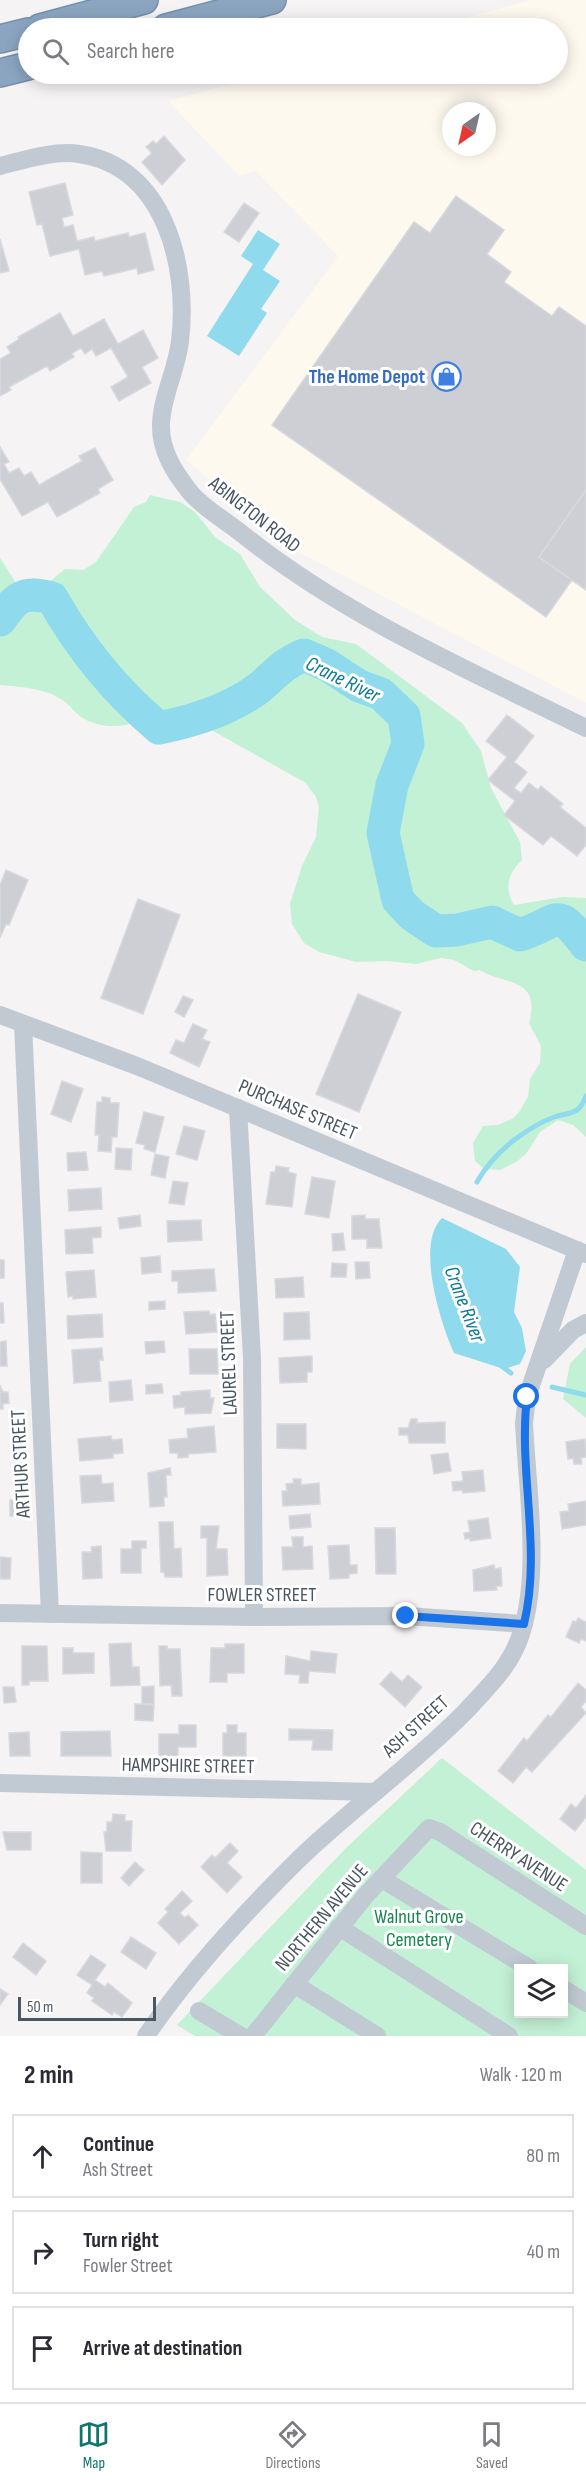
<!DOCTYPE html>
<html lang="en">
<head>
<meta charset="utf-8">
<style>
	body { margin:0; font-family:"Sofia Sans Condensed",sans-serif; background:#f7f7f7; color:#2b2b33 }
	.controls { position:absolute; right:18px; bottom:18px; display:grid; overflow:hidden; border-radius:0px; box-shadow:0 3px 15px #0003 }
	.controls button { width:54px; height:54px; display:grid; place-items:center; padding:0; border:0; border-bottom:2px solid #e1e1e2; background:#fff; color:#2b2b33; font:30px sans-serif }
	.compass { position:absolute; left:442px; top:102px; width:54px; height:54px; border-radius:50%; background:#fff; box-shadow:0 3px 15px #0003; rotate:214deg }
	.scale { position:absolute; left:18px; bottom:15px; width:138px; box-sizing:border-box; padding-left:6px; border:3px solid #4a5661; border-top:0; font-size:16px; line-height:21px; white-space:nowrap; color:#4a5661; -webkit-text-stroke:4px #fff; paint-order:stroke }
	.stop { position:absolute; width:18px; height:18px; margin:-14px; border:4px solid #1a73e8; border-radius:50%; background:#fff }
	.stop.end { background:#1a73e8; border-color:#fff; box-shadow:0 2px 6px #0008 }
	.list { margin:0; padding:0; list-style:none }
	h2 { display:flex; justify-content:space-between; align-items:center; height:78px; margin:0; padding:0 24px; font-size:26px }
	h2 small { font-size:20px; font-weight:400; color:#7c7c81 }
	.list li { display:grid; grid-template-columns:39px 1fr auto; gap:18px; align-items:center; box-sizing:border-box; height:84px; margin:0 12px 12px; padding:0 12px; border:2px solid #e1e1e2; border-radius:0px }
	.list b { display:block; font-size:22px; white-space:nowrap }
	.list p { margin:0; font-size:20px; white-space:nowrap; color:#7c7c81 }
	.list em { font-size:20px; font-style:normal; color:#7c7c81 }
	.icon { flex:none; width:33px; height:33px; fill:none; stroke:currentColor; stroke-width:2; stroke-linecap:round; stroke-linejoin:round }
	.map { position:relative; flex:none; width:586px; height:2036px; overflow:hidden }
	.search { position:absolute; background:#fff; box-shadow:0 3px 15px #0003; left:18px; right:18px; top:18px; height:66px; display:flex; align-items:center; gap:15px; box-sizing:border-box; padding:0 21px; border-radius:33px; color:#7c7c81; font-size:22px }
	.sheet { height:366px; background:#fff }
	nav { display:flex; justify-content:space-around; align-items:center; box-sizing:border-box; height:84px; border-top:2px solid #e1e1e2; background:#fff; font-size:16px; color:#7c7c81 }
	nav a { display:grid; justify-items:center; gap:3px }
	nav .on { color:#0f766e }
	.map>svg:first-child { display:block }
</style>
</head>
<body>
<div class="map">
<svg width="586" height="2036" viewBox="0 0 586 2036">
	<rect width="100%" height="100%" fill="#f5f3f3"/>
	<!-- commercial -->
	<path fill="#fdf9ef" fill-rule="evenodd" d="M531 0H586V703L285 545 186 460 338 256 256 171 239 176 168 101 268 74H558V28H429ZM451 111H487V147H451Z"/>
	<!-- green -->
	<g fill="#c3f1d5" fill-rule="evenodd">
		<path d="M150 495 180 502 195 512 215 537 240 554 260 587 295 620 322 637 356 644 462 723 481 751 491 788 520 842 522 860C508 873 504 888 514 905L562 897 586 898V1137L573 1125 558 1120 540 1132 526 1154 516 1162 500 1170 484 1169 475 1161 473 1143 483 1126 498 1125 512 1119 519 1112 528 1097 530 1079 540 1063 541 1046 529 1023C542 976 502 985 480 970L474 971 454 960 441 958 416 964 387 961 356 962 319 952 304 943 292 924 290 904 302 866 316 837 319 807 316 797 306 783 213 731 193 728 161 733 140 720C122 729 98 728 81 717 74 712 70 705 64 701 46 688 21 687 0 685V558L16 583 32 590 48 583 65 569 83 570 96 562 134 507 146 502Z"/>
		<polygon points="586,1347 586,1418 563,1399 570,1364"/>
		<path d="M442 1758 586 1870V2036H195L177 2025 346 1848ZM518 1968H564V2014H518Z"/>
	</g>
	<!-- water -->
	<g fill="#90daee">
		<polygon points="258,230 280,244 263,270 280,281 261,309 267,313 239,356 207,336 253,264 241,256"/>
		<path d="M442 1218 506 1249 520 1267 514 1312 522 1328 526 1351 520 1364 504 1369 454 1353C441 1324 415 1244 442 1218Z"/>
	</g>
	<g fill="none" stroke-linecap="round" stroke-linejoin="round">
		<!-- stream -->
		<g stroke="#90daee" stroke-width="5">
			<path d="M477 1182C486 1166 499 1152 514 1140 525 1132 540 1122 554 1117 569 1112 579 1116 586 1096"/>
			<polyline points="500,1365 511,1373"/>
			<polyline points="552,1387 586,1395"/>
		</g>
		<!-- river -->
		<path stroke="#90daee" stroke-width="33" d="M0 620C17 596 23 591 52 598 79 646 116 692 159 728 194 721 230 710 259 688 277 673 281 665 304 655L327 665 359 686 381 694 404 716 408 744 392 785 383 833 398 900 412 915 436 931 457 930 492 922 520 935C561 922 554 904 586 945"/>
	</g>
	<!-- building -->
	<g fill="#cdcfd5" stroke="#d7d9de" stroke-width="1.5">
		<polygon points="164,136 185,160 162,185 142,162 152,153 146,147 153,141 156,144"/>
		<polygon points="65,183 73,215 62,218 64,227 73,225 77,241 94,237 95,241 128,233 129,237 145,233 154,270 138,274 137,268 104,276 102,271 85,275 79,249 50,256 42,224 37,225 29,192"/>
		<polygon points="456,196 504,230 487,254 511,272 504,282 552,316 559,307 586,326 586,490 539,557 572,580 546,617 272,425 414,222 430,233"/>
		<polygon points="244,203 259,213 239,242 224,232"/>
		<polygon points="0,239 9,271 0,273"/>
		<polygon points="60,313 73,336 104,319 118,344 143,330 158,358 142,367 151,383 119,401 111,387 128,377 111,348 96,356 92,349 85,354 81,348 72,353 74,357 50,371 47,366 9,387 11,390 0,396 0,359 11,353 7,347 19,339 18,337"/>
		<polygon points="0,447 9,462 4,464 9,473 19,468 24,476 31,472 39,485 82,461 79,456 95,448 113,480 98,489 100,493 57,517 48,502 22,516 0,479"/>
		<polygon points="586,490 586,590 539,557"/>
		<polygon points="507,715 534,736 514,762 527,772 514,788 521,793 529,783 538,790 541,786 563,804 560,807 586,828 586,845 577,856 551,836 543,845 504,815 515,801 488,780 507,757 486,741"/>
		<polygon points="6,870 28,880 9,925 6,924 0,938 0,885"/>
		<polygon points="138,899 180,915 143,1014 101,998"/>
		<polygon points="358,994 401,1012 359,1112 316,1094"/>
		<polygon points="183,996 193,1000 184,1017 175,1012"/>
		<polygon points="193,1024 207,1030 202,1039 210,1042 199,1067 170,1053 176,1040 184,1043"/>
		<polygon points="62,1081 83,1089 71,1122 51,1114"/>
		<polygon points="102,1097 110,1098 110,1103 119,1103 117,1137 112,1137 111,1152 98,1151 99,1135 95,1135 97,1102 102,1102"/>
		<polygon points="144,1112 164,1117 155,1152 144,1149 145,1145 136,1143"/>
		<polygon points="184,1126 205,1131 197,1160 176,1154"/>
		<polygon points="116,1148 132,1149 131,1170 115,1169"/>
		<polygon points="86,1152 88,1170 68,1171 67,1153"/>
		<polygon points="155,1154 169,1157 165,1178 151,1175"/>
		<polygon points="276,1166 289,1168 288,1172 296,1174 292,1207 266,1204 271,1172 275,1172"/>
		<polygon points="312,1177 335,1181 329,1218 305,1214"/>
		<polygon points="173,1181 188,1183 184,1205 169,1203"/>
		<polygon points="101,1188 102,1209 69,1211 68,1190"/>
		<polygon points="140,1215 141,1226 120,1229 118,1218"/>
		<polygon points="365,1215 365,1219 379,1219 382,1248 367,1248 367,1239 352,1239 352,1216"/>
		<polygon points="201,1220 202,1240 168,1242 167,1221"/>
		<polygon points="101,1227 101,1237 92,1238 93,1253 66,1254 65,1230"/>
		<polygon points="343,1233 345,1250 333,1251 332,1234"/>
		<polygon points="160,1256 161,1272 142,1274 141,1258"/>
		<rect x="0" y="1260" width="4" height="18"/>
		<polygon points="355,1262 369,1262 370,1278 356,1279"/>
		<polygon points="332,1263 347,1264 346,1277 331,1277"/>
		<polygon points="214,1269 216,1291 178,1293 178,1281 172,1281 172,1271"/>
		<polygon points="94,1270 96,1297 73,1299 73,1296 68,1297 66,1272"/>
		<polygon points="303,1277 304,1297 276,1298 275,1279"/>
		<polygon points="165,1301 165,1309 149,1310 149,1302"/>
		<polygon points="0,1303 3,1303 4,1323 0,1323"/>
		<polygon points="209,1311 210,1315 215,1314 217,1332 186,1334 184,1312"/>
		<polygon points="309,1312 310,1339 284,1340 284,1313"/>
		<polygon points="102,1314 103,1337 68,1339 67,1316"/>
		<polygon points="6,1341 7,1366 0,1366 0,1342"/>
		<polygon points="164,1341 165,1352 146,1354 145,1342"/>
		<polygon points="102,1348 103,1360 99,1360 101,1381 74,1383 72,1350"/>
		<polygon points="189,1349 217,1349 218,1374 190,1374"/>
		<polygon points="312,1356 312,1372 307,1372 307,1382 280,1383 279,1358"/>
		<polygon points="131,1380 133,1400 110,1402 109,1382"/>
		<polygon points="162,1384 163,1393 146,1394 146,1385"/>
		<polygon points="0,1385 3,1392 8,1392 9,1403 3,1404 3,1409 0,1409"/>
		<polygon points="210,1390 210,1398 214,1398 211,1413 185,1414 185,1407 174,1408 173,1396 181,1395 181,1392"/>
		<polygon points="411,1419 417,1419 417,1423 445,1422 445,1443 409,1443 408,1435 399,1435 399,1428 408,1428"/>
		<polygon points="277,1424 306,1424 306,1449 277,1448"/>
		<polygon points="214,1426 216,1452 188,1454 188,1457 178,1458 178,1453 170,1453 169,1440 188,1438 187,1429"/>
		<polygon points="111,1436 112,1440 122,1439 123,1453 113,1454 113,1458 80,1461 78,1439"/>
		<polygon points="585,1439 586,1457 581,1458 582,1464 574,1464 573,1458 568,1459 566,1442"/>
		<polygon points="448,1453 451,1471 434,1474 431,1455"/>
		<polygon points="170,1468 171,1475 166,1475 167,1497 164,1497 164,1506 150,1507 148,1473"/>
		<polygon points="483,1470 485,1491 463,1493 462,1490 453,1491 452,1482 463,1481 462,1472"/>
		<polygon points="101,1475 102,1484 113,1483 114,1501 82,1503 80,1476"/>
		<polygon points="293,1479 301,1479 301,1485 319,1483 320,1504 283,1506 282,1491 287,1491 286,1484 294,1483"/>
		<rect x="10" y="1500" width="13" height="16"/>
		<polygon points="586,1501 586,1525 562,1529 560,1512 569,1511 568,1504"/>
		<polygon points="310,1514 311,1527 290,1529 289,1516"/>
		<polygon points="488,1518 491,1538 470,1541 470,1538 465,1539 464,1533 470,1532 468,1521"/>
		<polygon points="159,1522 173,1522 174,1549 181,1548 182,1577 165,1577 164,1572 161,1572"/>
		<polygon points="201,1526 219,1526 216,1549 227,1549 228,1575 207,1576 207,1538 201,1538"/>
		<polygon points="375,1528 395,1528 396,1574 376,1574"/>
		<polygon points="292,1537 303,1537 303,1547 312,1546 313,1569 283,1570 282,1547 293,1547"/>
		<polygon points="132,1541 146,1541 146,1548 141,1548 141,1573 121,1573 121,1549 132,1549"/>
		<polygon points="349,1545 350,1565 357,1565 357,1573 349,1574 349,1578 330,1579 328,1546"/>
		<polygon points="101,1546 102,1578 83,1579 82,1552 92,1552 91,1547"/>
		<polygon points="0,1557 11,1558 10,1579 0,1579"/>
		<polygon points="494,1565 495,1569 501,1568 502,1586 496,1586 497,1590 474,1591 473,1570"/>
		<polygon points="578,1618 586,1622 586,1641 581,1639 579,1643 566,1637 573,1621 576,1622"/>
		<polygon points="131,1643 132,1667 139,1667 140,1685 111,1686 109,1644"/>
		<polygon points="225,1644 244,1644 244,1673 227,1673 227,1682 210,1682 211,1648 225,1648"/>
		<polygon points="22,1646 47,1646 48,1681 29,1681 29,1685 22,1685"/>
		<polygon points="159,1646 167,1646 168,1649 180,1649 182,1696 172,1696 171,1685 160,1686"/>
		<polygon points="63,1648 73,1648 73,1653 94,1653 94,1673 63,1674"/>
		<polygon points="311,1651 337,1654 335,1673 309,1671 308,1683 299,1683 300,1675 285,1674 286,1656 310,1661"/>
		<polygon points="391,1672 402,1682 408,1675 422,1687 405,1707 380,1684"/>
		<polygon points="578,1683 586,1690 586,1701 581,1707 586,1713 532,1772 526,1767 513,1783 498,1771 524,1738 527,1741 548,1715 551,1717"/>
		<polygon points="154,1686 154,1704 142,1704 142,1687"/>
		<polygon points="3,1687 14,1687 16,1702 4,1703"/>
		<polygon points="135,1704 154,1705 153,1721 135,1720"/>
		<polygon points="179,1725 196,1725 196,1747 178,1747 178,1757 159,1756 159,1734 179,1734"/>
		<polygon points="227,1725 237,1725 237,1733 246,1733 246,1756 223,1756 223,1733 227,1733"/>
		<polygon points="289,1729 333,1730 332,1750 312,1750 313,1740 289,1740"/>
		<polygon points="110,1731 111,1756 61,1756 61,1732"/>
		<polygon points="29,1732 30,1756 10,1756 9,1733"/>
		<polygon points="586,1795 586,1817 575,1831 560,1819 571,1804 576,1808"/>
		<polygon points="113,1814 125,1815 125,1821 132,1821 131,1851 106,1851 104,1832 107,1832 107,1822 112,1822"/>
		<polygon points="3,1832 31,1832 31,1850 7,1850"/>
		<polygon points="230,1843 238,1851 227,1863 242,1877 227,1893 201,1867 212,1855 215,1858"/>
		<polygon points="81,1852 102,1853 102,1883 81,1883"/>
		<polygon points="135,1862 144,1870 129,1886 121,1878"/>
		<polygon points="182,1891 192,1901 180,1913 185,1918 188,1915 198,1925 179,1944 158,1923 168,1912 165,1909"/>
		<polygon points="131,1937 156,1953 146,1969 121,1952"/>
		<polygon points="23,1943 46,1961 36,1975 13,1957"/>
		<polygon points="91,1955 106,1965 95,1980 105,1987 108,1983 132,2003 122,2017 114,2012 112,2015 92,2001 94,1998 87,1993 92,1985 77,1975"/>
		<polygon points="0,1989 8,1994 0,2005"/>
	</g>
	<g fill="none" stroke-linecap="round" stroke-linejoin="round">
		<defs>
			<g id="highway">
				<polyline points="40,28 144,0"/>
				<polyline points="166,28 272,0"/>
				<polyline points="0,39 28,32"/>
				<polyline points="0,73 28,66"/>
			</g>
		</defs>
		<!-- highway casing -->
		<use href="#highway" stroke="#7690ad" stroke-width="30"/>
		<!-- minor -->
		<g stroke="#c1cad2" stroke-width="18">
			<path d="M0 166C24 160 54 150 79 154 165 166 189 267 180 341 177 369 162 396 161 424 160 450 174 472 190 492 203 508 225 520 241 533 344 616 468 670 586 728"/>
			<polyline points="0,1015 137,1066 586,1254"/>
			<polyline points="23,1024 50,1614"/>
			<polyline points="238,1108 252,1358 254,1617"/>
			<polyline points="544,1360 573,1330 586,1323"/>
			<polyline points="0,1613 254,1617 406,1616 524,1624"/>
			<polyline points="0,1783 375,1792"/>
			<polyline points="382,1879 529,1968"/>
			<polyline points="339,1927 509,2036"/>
			<polyline points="294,1984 377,2036"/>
			<polyline points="564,1989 586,2003"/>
			<polyline points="199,2011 241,2036"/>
			<path d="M146 2036C190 1971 244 1913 300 1858 353 1807 414 1764 466 1711 488 1687 511 1666 521 1634 541 1573 527 1487 524 1423L527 1397 577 1250"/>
			<polyline points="253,2036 366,1895 429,1828 440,1832 586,1926"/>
		</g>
		<!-- highway -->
		<use href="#highway" stroke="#8ba5c1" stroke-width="27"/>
	</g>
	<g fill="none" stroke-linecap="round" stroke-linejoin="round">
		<!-- route -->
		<path stroke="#1a73e8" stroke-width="8" d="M406 1616 524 1624C542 1549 518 1472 527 1397"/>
	</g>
	<!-- icons -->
	<defs>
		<symbol id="shop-ring" viewBox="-11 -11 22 22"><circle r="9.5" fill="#fff" stroke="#3f7fe0" stroke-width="1.5"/><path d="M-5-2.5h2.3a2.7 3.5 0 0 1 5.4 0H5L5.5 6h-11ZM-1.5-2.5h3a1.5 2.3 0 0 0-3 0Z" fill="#3f7fe0"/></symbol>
	</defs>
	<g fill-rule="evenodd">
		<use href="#shop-ring" x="430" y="360" width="33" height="33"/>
	</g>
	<g text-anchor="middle" stroke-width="6" stroke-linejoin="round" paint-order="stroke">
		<!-- shop labels -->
		<g font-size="20" font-weight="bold" fill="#366cbe" stroke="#fff" text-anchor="end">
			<text x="425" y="383">The Home Depot</text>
		</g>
		<!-- street labels -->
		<g font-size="20" fill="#4a5661" stroke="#fff">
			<text transform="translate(255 514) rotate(38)" y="7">ABINGTON ROAD</text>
			<text transform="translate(298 1109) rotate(23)" y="7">PURCHASE STREET</text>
			<text transform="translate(228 1363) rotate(-92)" y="7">LAUREL STREET</text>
			<text transform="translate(20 1464) rotate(-93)" y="7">ARTHUR STREET</text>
			<text x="262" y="1601">FOWLER STREET</text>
			<text transform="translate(415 1726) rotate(-42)" y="7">ASH STREET</text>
			<text transform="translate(188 1765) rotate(1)" y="7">HAMPSHIRE STREET</text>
			<text transform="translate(519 1856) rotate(33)" y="7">CHERRY AVENUE</text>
			<text transform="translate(321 1917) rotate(-50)" y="7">NORTHERN AVENUE</text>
		</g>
		<!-- park labels -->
		<g font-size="20" fill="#17864f" stroke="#fff">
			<text x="419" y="1923">Walnut Grove<tspan x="419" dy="23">Cemetery</tspan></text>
		</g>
		<!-- water labels -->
		<g font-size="21" font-style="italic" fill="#0c7c9b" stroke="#fff">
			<text transform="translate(343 679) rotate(26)" y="7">Crane River</text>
			<text transform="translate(465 1304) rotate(69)" y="7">Crane River</text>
		</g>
	</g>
</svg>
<div class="controls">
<button><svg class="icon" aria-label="layers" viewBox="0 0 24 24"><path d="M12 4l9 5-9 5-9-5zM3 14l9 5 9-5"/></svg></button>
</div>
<svg class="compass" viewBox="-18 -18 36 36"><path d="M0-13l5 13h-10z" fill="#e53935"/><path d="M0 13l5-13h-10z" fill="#7c7c81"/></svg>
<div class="scale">50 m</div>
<div class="stop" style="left:527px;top:1397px"></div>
<div class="stop end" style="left:406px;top:1616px"></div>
<div class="search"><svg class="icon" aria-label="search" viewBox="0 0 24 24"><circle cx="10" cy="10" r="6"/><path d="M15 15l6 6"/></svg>Search here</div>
</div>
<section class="sheet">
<h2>2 min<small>Walk · 120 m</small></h2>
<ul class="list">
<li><svg class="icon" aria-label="ahead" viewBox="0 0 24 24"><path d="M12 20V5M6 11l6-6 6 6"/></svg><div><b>Continue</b><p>Ash Street</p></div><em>80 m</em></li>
<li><svg class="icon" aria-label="right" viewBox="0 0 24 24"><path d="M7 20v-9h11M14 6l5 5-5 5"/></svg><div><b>Turn right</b><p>Fowler Street</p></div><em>40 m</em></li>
<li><svg class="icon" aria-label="arrive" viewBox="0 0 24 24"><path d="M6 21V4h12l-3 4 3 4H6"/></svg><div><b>Arrive at destination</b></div></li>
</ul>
</section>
<nav>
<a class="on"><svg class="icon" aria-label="map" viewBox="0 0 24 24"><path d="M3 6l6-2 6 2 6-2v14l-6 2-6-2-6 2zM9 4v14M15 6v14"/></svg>Map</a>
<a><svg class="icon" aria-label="directions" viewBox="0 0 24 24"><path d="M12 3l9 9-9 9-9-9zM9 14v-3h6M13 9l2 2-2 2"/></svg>Directions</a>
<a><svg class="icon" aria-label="saved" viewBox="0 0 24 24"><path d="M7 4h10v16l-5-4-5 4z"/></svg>Saved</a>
</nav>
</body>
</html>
